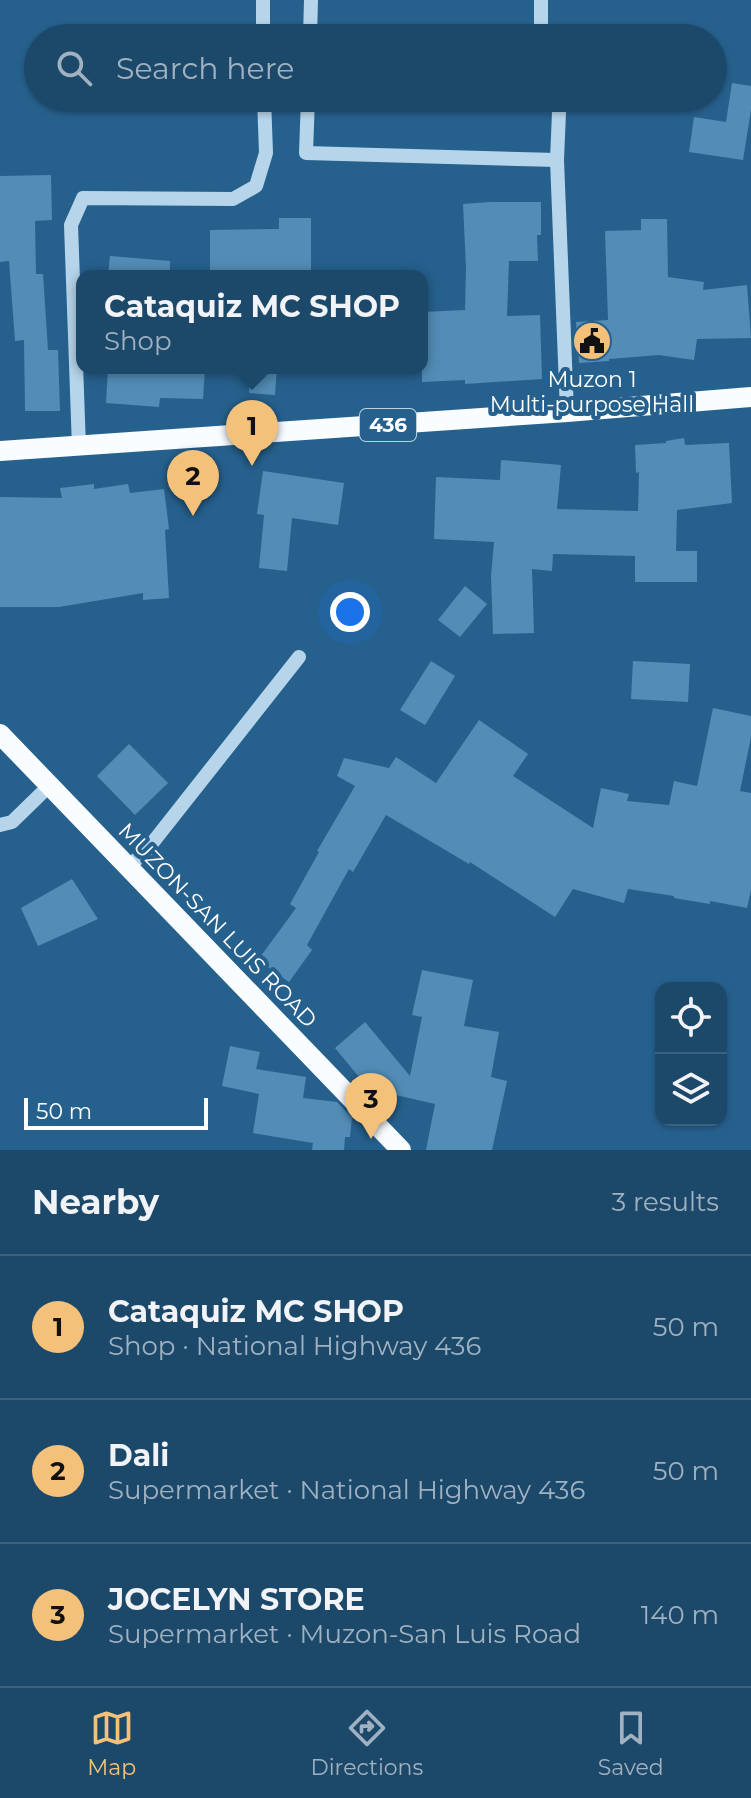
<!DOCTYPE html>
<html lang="en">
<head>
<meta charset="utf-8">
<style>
	body { margin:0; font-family:Montserrat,sans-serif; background:#255070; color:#f1f3f6 }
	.controls { position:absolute; right:24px; bottom:24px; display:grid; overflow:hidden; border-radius:16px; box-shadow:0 2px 6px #0004 }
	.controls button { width:72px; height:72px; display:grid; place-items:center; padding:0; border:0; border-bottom:2px solid #3a617e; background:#1c496a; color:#f1f3f6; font:40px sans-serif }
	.scale { position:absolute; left:24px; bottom:20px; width:184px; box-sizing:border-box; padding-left:8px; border:4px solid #fff; border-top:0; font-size:22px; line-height:28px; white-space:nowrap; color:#fff; -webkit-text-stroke:6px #26618e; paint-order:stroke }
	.you { position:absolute; left:350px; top:612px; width:28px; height:28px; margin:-20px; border:6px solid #fff; border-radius:50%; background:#1a73e8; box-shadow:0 0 0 12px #1a73e833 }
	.badge { display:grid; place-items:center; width:52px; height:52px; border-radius:50%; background:#f4c17b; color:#111; font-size:26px; font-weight:700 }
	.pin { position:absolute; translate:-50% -66px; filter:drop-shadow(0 2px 4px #0008) }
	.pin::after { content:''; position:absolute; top:42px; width:28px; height:24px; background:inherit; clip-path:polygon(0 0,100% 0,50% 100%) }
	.popup { position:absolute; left:76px; top:270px; width:352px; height:104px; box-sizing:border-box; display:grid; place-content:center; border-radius:16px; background:#1c496a; filter:drop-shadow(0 2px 6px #0005); font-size:26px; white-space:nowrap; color:#a0b2c1 }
	.popup b { font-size:30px; color:#f1f3f6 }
	.popup::after { content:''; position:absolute; left:50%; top:100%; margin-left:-16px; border:16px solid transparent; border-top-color:#1c496a }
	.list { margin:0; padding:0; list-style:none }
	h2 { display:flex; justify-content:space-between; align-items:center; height:104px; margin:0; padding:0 32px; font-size:34px }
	h2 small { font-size:26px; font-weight:400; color:#a0b2c1 }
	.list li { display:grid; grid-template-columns:52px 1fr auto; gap:24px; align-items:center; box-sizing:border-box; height:144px; padding:0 32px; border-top:2px solid #3a617e }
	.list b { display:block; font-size:30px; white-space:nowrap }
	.list p { margin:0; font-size:26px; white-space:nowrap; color:#a0b2c1 }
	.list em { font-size:26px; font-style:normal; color:#a0b2c1 }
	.icon { flex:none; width:44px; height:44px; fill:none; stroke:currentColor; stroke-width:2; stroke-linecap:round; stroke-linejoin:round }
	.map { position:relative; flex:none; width:751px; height:1150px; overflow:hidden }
	.search { position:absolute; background:#1c496a; box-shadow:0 2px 6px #0004; left:24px; right:24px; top:24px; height:88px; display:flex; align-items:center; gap:20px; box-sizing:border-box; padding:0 28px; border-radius:44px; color:#a0b2c1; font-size:30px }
	.sheet { height:536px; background:#1c496a }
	nav { display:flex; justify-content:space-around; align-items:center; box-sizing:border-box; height:112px; border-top:2px solid #3a617e; background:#1c496a; font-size:22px; color:#a0b2c1 }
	nav a { display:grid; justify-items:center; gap:4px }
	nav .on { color:#f4c17b }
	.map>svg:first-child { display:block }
</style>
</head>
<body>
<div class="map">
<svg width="751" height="1150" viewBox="0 0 751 1150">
	<rect width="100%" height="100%" fill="#26618e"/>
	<!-- building -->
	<g fill="#528db7">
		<polygon points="732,83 751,86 751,110 743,160 689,152 694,117 726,122"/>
		<polygon points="51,175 52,220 35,221 36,274 43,274 48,350 58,350 60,411 25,411 24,340 15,341 9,261 0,262 0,176"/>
		<polygon points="490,202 541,202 541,235 537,235 538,261 509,261 507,316 540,315 542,379 465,384 465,380 422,382 422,312 465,310 466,268 463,204"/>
		<polygon points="279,218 311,218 311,276 210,276 210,230 279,229"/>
		<polygon points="641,219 667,219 668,277 704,282 703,290 747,285 751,338 697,339 694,360 659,355 609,359 609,361 579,363 576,322 608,320 605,231 641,230"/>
		<polygon points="110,256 170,261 170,276 108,276"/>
		<polygon points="108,368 205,368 203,399 160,398 159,407 106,403"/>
		<polygon points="251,368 277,368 275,395 249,393"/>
		<polygon points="684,438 685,445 729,443 732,503 677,510 676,551 697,551 697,582 635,582 635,556 553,554 552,571 532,569 534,633 493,634 491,576 494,542 434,539 436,477 500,480 501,460 561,465 557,509 638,511 639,472 636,473 635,445 666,443 666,441"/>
		<polygon points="263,471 344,483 338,525 292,518 287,571 259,568 264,515 257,514"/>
		<polygon points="94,484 94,489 128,484 130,493 164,489 169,529 165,530 169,598 143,600 143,593 59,607 0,607 0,497 62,498 60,488"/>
		<polygon points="465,586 487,604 460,637 438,620"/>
		<polygon points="431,661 455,676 425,725 400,710"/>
		<polygon points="633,661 690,664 688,702 631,699"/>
		<polygon points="713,708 751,716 751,737 740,791 751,793 751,890 747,908 710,901 710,904 674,898 674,896 628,889 624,903 573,889 555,917 470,862 469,864 386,815 353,872 349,869 307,945 312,950 289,982 258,960 296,908 290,904 319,852 317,851 355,786 337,776 344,758 389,768 396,757 436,783 479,720 528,754 513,776 593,828 601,788 629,794 627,801 669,805 674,781 697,786"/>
		<polygon points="129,744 168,783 135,815 97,776"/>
		<polygon points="72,879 98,919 38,946 21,908"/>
		<polygon points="422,970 473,980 464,1026 499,1032 491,1077 507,1081 492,1150 426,1150 435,1104 387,1093 378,1100 335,1048 365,1022 410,1076 422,1017 412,1015"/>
		<polygon points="230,1046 260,1052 256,1069 306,1077 303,1098 337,1102 352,1118 350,1137 345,1137 344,1150 312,1150 313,1143 253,1133 259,1094 222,1086"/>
	</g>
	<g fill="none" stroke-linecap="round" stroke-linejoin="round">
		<!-- minor -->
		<g stroke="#b6d5eb" stroke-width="14">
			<polyline points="263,0 263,38"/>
			<polyline points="310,33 373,38"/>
			<polyline points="310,38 311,0"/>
			<polyline points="541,38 541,0"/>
			<polyline points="308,98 306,153 557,160"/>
			<polyline points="555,98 559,112 557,160 567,412"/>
			<polyline points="79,447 71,225 83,198 233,199 256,186 266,153 264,98"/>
			<polyline points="0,825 12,822 50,785"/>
			<polyline points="128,867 146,851 299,657"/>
		</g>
		<!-- major -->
		<g stroke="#fafdff" stroke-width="20">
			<polyline points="0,451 567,412 751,397"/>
			<polyline points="0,734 401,1150"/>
		</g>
	</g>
	<!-- icons -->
	<defs>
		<symbol id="civic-disc" viewBox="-11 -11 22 22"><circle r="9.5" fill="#f4c17b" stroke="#26618e"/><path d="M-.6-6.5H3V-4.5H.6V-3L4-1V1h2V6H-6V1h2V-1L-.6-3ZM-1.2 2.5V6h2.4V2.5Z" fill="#111"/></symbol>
	</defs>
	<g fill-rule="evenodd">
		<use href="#civic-disc" x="570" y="319" width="44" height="44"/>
	</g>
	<g text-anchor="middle" stroke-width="8" stroke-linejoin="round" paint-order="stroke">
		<!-- shield labels -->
		<rect fill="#26618e" stroke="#bed0dd" stroke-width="2" x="360" y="409" width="56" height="32" rx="6"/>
		<g font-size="20" font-weight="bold" fill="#fff">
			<text x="388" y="432">436</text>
		</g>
		<!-- poi labels -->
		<g font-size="22" fill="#fff" stroke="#26618e">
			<text x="592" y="387">Muzon 1<tspan x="592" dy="25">Multi-purpose Hall</tspan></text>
		</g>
		<!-- street labels -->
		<g font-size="22" fill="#fff" stroke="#26618e">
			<text transform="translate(218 925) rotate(46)" y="8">MUZON-SAN LUIS ROAD</text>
		</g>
	</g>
</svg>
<div class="controls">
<button><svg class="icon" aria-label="locate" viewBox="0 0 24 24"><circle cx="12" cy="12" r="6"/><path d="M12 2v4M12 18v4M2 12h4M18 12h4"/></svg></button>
<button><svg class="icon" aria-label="layers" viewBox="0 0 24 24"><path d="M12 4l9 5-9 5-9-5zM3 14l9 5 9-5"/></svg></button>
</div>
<div class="scale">50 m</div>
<div class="you"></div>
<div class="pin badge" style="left:252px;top:466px">1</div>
<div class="popup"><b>Cataquiz MC SHOP</b>Shop</div>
<div class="pin badge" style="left:193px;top:516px">2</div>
<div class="pin badge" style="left:371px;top:1139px">3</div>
<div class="search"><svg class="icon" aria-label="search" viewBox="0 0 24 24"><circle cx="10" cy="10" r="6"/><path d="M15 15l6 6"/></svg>Search here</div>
</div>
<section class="sheet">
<h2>Nearby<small>3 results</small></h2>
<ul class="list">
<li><span class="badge">1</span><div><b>Cataquiz MC SHOP</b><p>Shop · National Highway 436</p></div><em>50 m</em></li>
<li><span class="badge">2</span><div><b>Dali</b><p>Supermarket · National Highway 436</p></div><em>50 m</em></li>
<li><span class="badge">3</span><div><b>JOCELYN STORE</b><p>Supermarket · Muzon-San Luis Road</p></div><em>140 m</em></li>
</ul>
</section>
<nav>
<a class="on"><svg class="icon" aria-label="map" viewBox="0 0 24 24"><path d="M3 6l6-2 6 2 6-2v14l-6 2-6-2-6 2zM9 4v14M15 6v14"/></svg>Map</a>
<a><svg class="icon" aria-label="directions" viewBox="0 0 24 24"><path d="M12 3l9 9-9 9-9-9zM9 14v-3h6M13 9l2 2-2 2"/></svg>Directions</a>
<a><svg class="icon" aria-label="saved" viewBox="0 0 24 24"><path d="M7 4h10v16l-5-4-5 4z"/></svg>Saved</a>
</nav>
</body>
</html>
